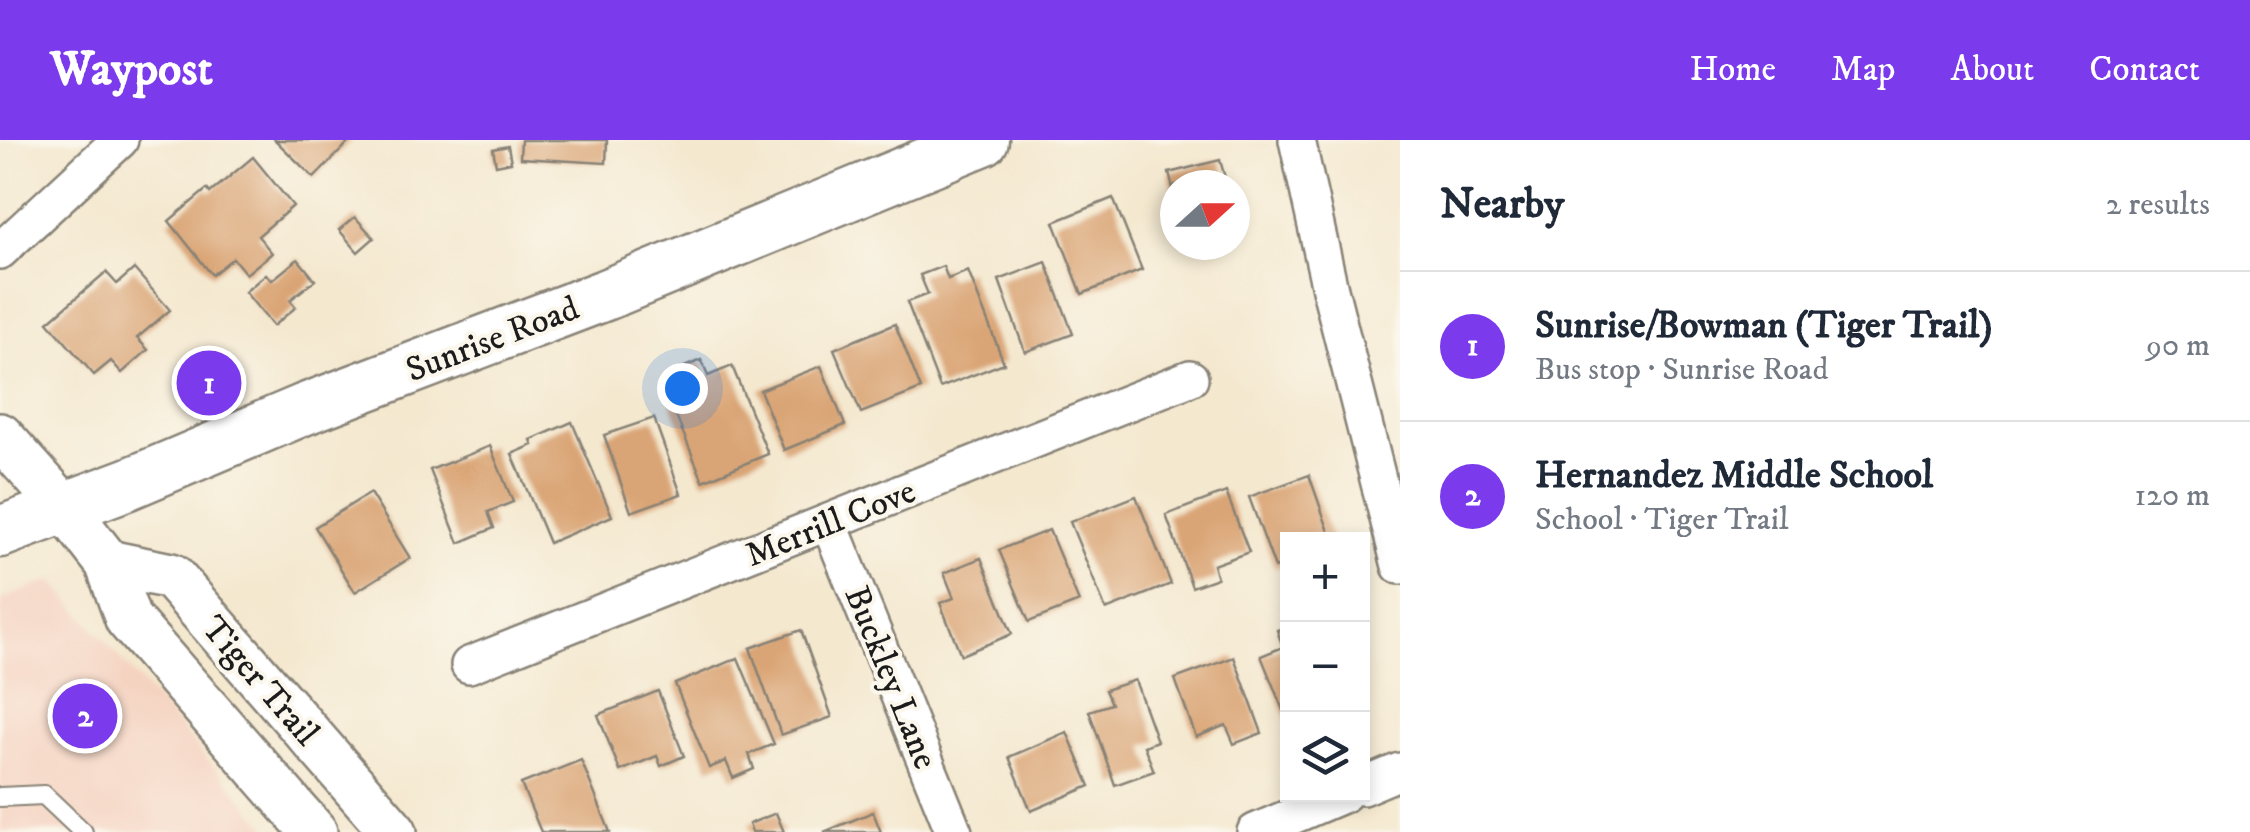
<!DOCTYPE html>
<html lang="en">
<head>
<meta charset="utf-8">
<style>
	body { margin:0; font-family:"IM FELL DW Pica",serif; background:#f2f2f3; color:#1f2937 }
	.controls { position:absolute; right:30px; bottom:30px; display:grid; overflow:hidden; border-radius:0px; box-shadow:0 5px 15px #0003 }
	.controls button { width:90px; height:90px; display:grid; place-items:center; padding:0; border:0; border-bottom:2px solid #e0e1e3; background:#fff; color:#1f2937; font:50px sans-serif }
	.compass { position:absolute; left:1160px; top:30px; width:90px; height:90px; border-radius:50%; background:#fff; box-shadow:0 5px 15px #0003; rotate:69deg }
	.you { position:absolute; left:682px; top:248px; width:35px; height:35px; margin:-25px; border:8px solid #fff; border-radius:50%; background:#1a73e8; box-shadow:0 0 0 15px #1a73e833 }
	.badge { display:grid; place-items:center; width:65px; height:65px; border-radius:50%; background:#7c3aed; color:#fff; font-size:32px; font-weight:700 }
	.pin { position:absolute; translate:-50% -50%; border:5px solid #fff; box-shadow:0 2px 10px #0006 }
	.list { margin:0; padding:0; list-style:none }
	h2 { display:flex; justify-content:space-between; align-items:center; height:130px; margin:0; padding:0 40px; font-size:42px }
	h2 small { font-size:32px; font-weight:400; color:#747a83 }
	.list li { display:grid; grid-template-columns:65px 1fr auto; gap:30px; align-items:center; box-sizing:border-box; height:150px; padding:0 40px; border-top:2px solid #e0e1e3 }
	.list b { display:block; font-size:38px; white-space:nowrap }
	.list p { margin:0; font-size:32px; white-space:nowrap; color:#747a83 }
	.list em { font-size:32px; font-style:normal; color:#747a83 }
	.icon { flex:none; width:55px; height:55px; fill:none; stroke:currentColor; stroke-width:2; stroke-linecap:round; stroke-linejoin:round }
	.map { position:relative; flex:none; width:1400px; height:692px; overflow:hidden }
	header { display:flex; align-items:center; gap:60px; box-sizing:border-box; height:140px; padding:0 50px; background:#7c3aed; color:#fff }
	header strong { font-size:48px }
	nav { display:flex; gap:55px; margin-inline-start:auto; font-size:35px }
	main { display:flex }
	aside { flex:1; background:#fff }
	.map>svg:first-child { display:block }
</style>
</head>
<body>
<header>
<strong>Waypost</strong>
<nav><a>Home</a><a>Map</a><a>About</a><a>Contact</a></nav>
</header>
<main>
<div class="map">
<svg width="1400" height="692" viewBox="0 0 1400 692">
	<rect width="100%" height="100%" fill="#fbf7ec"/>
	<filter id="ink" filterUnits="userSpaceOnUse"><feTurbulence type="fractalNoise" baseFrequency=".01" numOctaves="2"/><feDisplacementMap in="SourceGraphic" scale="20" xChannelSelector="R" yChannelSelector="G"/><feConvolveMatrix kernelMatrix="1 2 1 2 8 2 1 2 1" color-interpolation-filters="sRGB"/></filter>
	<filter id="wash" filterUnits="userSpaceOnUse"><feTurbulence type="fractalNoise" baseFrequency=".0048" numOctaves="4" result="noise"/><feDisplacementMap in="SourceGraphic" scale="40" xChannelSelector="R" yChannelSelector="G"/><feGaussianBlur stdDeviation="2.25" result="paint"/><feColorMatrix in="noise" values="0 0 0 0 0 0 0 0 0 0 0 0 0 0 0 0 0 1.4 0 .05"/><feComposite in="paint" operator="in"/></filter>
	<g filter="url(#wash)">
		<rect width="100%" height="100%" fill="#f4e8cf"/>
		<!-- built -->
		<polygon fill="#f5d3c1" points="52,440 271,692 0,692 0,460"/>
		<g id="blocks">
			<!-- building -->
			<g fill="#daa576">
				<polygon points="275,0 351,0 314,38"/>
				<polygon points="521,0 607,0 606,23 520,18"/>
				<polygon points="508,6 511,22 496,25 493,9"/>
				<polygon points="253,17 293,66 258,96 272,113 246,134 233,118 212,135 169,81 207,49 210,53"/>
				<polygon points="1220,20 1227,45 1175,45 1174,53 1169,33"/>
				<polygon points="1113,58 1142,130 1082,154 1054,82"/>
				<polygon points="355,77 374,98 358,112 339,90"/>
				<polygon points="298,119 315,140 290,160 296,167 273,186 245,152 266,134 272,140"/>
				<polygon points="1046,122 1073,194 1025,212 999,140"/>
				<polygon points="943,126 948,139 968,131 1004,223 940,248 907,162 928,154 920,135"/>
				<polygon points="134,129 170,170 137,198 148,210 122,233 111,221 94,235 48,182 106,132 117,144"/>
				<polygon points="895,184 921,249 861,273 834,209"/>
				<polygon points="701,220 708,236 732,226 768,314 703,341 667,254 686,246 680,229"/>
				<polygon points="821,226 845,285 784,310 760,250"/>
				<polygon points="654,278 681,354 631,372 604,295"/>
				<polygon points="572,282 612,376 549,403 512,314 533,305 531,300"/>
				<polygon points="490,306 513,362 488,372 494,388 459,403 430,330"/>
				<polygon points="1309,335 1332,400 1288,400 1288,423 1275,428 1249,357"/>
				<polygon points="1226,352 1249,412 1213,425 1217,438 1192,447 1166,375"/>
				<polygon points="370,353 410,418 355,452 315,387"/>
				<polygon points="1136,356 1171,444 1106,470 1070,382"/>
				<polygon points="1049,390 1079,462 1029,482 999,410"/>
				<polygon points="981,418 1012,494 961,515 940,463 954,458 944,433"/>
				<polygon points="1288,486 1288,580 1287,580 1261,516 1283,507 1277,490"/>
				<polygon points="801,490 832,577 781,595 750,508"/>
				<polygon points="1234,517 1262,593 1234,604 1226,585 1196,597 1175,539"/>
				<polygon points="738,518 774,604 749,614 754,629 733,638 726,621 709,628 675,544"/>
				<polygon points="1135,540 1157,601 1144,606 1154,631 1115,645 1089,571 1111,564 1105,550"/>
				<polygon points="658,551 684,616 661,626 657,616 620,631 598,575"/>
				<polygon points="1067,592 1090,646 1031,671 1009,617"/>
				<polygon points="581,620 610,692 541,692 521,644"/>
				<polygon points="873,672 881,692 824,692"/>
				<polygon points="776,673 784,692 752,692 749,684"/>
			</g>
		</g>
	</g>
	<g filter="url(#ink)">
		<use href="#blocks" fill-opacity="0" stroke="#888276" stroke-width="2.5"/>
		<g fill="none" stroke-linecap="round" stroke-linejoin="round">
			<defs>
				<polyline id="service" points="0,657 44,655 83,692"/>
				<g id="minor">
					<polyline points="1297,0 1330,149 1400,426"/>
					<polyline points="0,111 120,0"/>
					<polyline points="829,383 954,692"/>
					<polyline points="469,525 1190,238"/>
					<polyline points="1362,647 1400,631"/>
					<polyline points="1255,692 1344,654"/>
				</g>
				<g id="tertiary">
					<polyline points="0,296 65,368 108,423 128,479 314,692"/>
					<polyline points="108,423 171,436 394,692"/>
				</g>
				<polyline id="secondary" points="0,392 128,344 305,269 605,155 983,0"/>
			</defs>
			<!-- service casing -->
			<use href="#service" stroke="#888276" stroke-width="22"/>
			<!-- minor casing -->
			<use href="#minor" stroke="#888276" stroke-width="40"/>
			<!-- tertiary casing -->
			<use href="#tertiary" stroke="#888276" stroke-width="50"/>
			<!-- secondary casing -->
			<use href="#secondary" stroke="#888276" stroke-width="55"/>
			<!-- service -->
			<use href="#service" stroke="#fff" stroke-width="18"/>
			<!-- minor -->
			<use href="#minor" stroke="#fff" stroke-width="35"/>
			<!-- tertiary -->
			<use href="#tertiary" stroke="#fff" stroke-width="45"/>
			<!-- secondary -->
			<use href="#secondary" stroke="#fff" stroke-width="50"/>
		</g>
	</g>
	<g text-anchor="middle" stroke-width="8" stroke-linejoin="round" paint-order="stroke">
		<!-- street labels -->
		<g font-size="35" fill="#1c1c1c" stroke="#fbf7ec">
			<text transform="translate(492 198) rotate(-21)" y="12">Sunrise Road</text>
			<text transform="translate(830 382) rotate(-22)" y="12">Merrill Cove</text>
			<text transform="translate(892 537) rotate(68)" y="12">Buckley Lane</text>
			<text transform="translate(261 540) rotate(49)" y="12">Tiger Trail</text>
		</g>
	</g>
</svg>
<div class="controls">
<button>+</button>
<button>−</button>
<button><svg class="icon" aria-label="layers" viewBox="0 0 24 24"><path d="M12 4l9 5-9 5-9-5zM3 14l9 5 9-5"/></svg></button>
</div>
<svg class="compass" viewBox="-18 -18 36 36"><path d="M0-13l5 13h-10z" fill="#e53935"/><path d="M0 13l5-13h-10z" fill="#747a83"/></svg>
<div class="you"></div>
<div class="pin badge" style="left:209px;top:243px">1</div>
<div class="pin badge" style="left:85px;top:576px">2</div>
</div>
<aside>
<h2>Nearby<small>2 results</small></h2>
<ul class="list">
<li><span class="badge">1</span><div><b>Sunrise/Bowman (Tiger Trail)</b><p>Bus stop · Sunrise Road</p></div><em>90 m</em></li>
<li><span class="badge">2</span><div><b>Hernandez Middle School</b><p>School · Tiger Trail</p></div><em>120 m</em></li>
</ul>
</aside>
</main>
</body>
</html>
